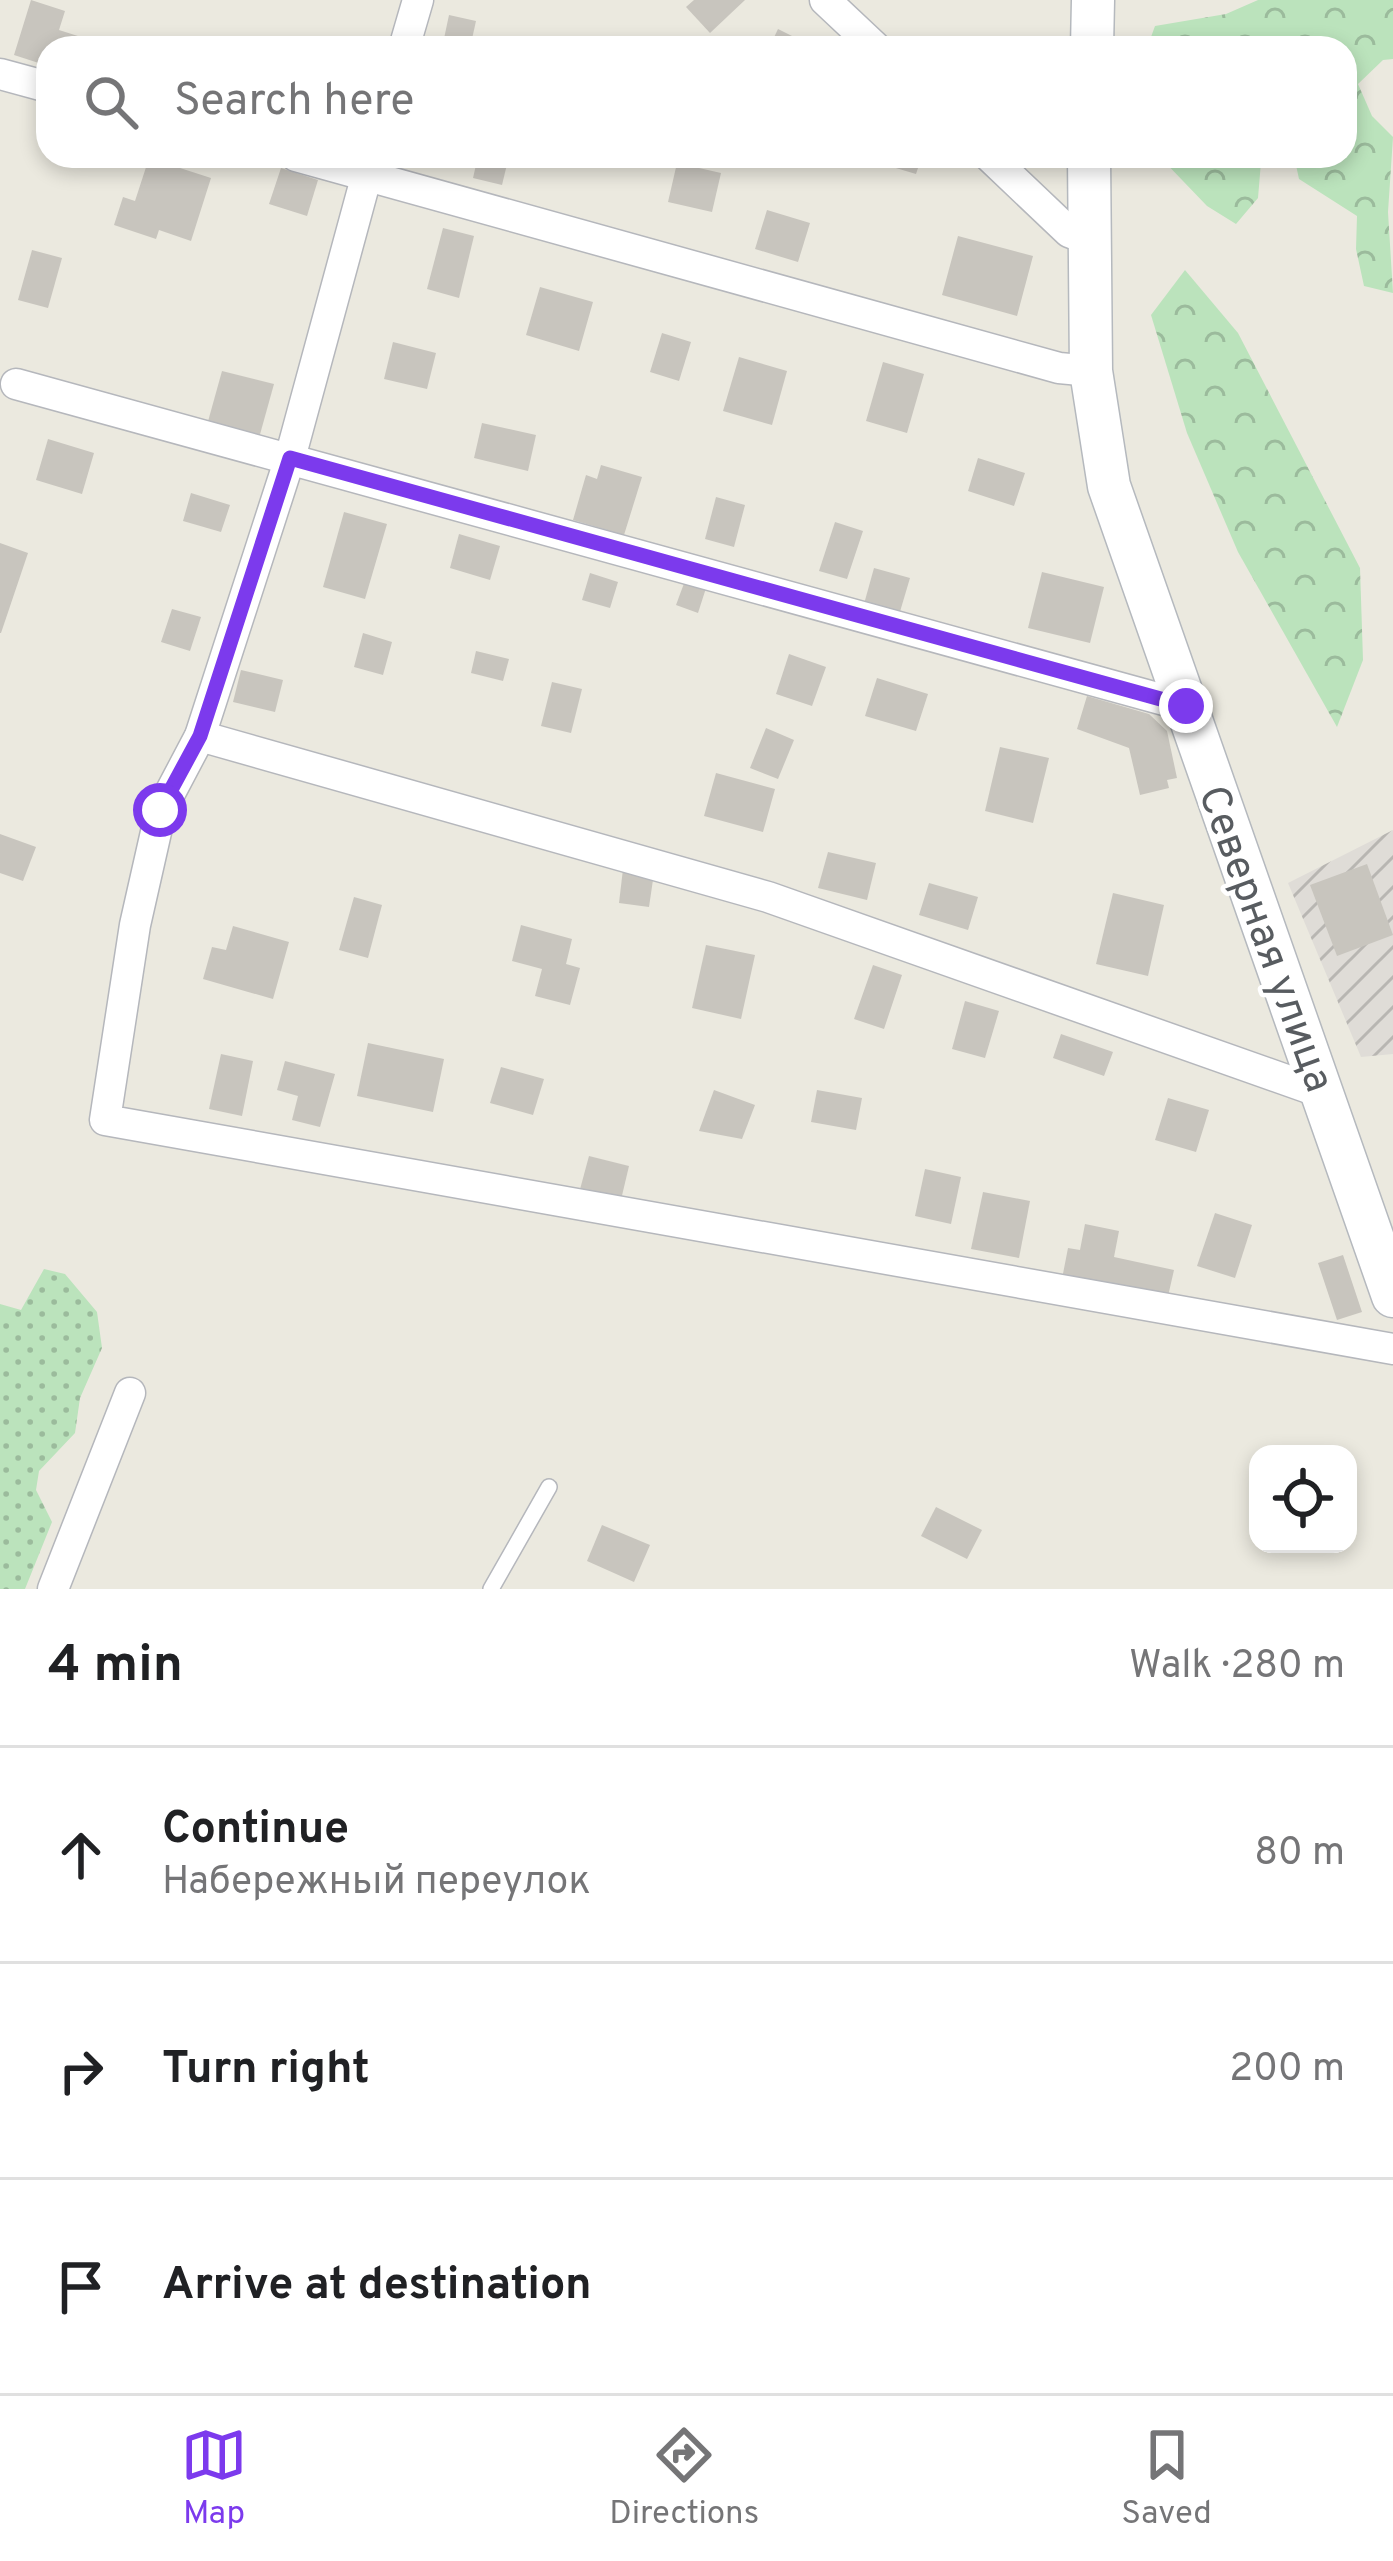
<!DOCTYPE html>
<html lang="en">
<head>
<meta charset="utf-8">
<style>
	body { margin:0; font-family:Overpass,sans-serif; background:#f6f6f6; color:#202124 }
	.controls { position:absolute; right:36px; bottom:36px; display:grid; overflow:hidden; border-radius:24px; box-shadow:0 6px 18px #0003 }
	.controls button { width:108px; height:108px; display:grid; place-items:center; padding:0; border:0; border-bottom:3px solid #e0e0e0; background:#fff; color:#202124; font:60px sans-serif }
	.stop { position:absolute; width:36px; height:36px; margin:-27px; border:9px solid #7c3aed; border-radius:50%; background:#fff }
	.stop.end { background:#7c3aed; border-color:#fff; box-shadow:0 3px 12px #0008 }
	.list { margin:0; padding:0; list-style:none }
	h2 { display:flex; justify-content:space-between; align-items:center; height:156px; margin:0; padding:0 48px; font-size:51px }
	h2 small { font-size:39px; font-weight:400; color:#757577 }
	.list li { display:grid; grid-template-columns:78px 1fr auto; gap:36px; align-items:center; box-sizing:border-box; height:216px; padding:0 48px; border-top:3px solid #e0e0e0 }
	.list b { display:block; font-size:45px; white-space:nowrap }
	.list p { margin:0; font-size:39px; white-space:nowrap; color:#757577 }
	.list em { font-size:39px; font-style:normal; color:#757577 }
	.icon { flex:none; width:66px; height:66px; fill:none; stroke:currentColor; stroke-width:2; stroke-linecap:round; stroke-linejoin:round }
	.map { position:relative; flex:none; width:1393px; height:1589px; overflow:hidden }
	.search { position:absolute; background:#fff; box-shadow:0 6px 18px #0003; left:36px; right:36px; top:36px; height:132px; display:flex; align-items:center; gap:30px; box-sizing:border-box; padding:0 42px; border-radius:36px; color:#757577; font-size:45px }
	.sheet { height:804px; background:#fff }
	nav { display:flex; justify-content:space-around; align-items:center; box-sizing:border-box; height:168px; border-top:3px solid #e0e0e0; background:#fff; font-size:33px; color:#757577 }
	nav a { display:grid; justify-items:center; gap:6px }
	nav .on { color:#7c3aed }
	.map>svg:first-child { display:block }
</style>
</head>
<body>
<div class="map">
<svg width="1393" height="1589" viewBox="0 0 1393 1589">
	<defs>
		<pattern id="industrial-furrows" width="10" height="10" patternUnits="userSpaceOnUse" patternTransform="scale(3)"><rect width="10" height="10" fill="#dfdcd7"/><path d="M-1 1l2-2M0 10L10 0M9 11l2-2" fill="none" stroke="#b8b6b2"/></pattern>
		<pattern id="grass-dots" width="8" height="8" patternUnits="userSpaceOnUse" patternTransform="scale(3)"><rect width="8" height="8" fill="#bbe3bc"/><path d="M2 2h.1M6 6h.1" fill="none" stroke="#9bbb9c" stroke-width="1.8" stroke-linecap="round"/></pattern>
		<pattern id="forest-crowns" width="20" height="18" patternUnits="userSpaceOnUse" patternTransform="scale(3)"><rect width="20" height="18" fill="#bbe3bc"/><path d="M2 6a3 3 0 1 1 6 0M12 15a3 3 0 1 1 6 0" fill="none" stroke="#9bbb9c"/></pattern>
	</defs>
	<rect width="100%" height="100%" fill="#ebe9df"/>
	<!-- industrial -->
	<polygon fill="url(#industrial-furrows)" points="1393,830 1393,1054 1361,1057 1288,883"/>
	<!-- grass -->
	<polygon fill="url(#grass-dots)" points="44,1269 65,1274 97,1312 102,1348 80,1398 75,1433 39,1471 36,1490 52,1522 25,1589 0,1589 0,1304 21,1310"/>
	<!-- forest -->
	<g fill="url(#forest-crowns)">
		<polygon points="1258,0 1393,0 1393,59 1383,60 1358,84 1372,116 1393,137 1388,212 1393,293 1364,286 1356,249 1357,216 1299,179 1294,156 1345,156 1345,48 1147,48 1155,26 1226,14"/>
		<polygon points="1159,156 1272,156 1261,162 1258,198 1236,224 1207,206"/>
		<polygon points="1185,270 1238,333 1360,568 1363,660 1337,727 1238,552 1187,433 1151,315"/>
	</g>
	<!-- building -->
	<g fill="#c8c5be">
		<polygon points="31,0 65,11 59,30 81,37 78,48 48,48 48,66 14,55"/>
		<polygon points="694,0 745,0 710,33 686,7"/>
		<polygon points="449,15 476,21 470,48 442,48"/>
		<polygon points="778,29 816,48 769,48"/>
		<polygon points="478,156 509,156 502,185 473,178"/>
		<polygon points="881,156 922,156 916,174 879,163"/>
		<polygon points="149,158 211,178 191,241 159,230 156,239 114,225 123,197 135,201"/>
		<polygon points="677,163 721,173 712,212 668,202"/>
		<polygon points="281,168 318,180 307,216 269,204"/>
		<polygon points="767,210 810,223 798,262 755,249"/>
		<polygon points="443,228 474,236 459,298 427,289"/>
		<polygon points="958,236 1033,256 1017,316 942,295"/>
		<polygon points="32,250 62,258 48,308 18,300"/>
		<polygon points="540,287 593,302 579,351 526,335"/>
		<polygon points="662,333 691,342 679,381 650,372"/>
		<polygon points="393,342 436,353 427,389 384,379"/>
		<polygon points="739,357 787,371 772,425 723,411"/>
		<polygon points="883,362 924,374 907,433 866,421"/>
		<polygon points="222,371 274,384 259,438 207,425"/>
		<polygon points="482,423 536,435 528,471 474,458"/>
		<polygon points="48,439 94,453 82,494 36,480"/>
		<polygon points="978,458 1025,473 1014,506 968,491"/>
		<polygon points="601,465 642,477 624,535 573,520 586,475 597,479"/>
		<polygon points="191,493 230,505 221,532 183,521"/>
		<polygon points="716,497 745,505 734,547 705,539"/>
		<polygon points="344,512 387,524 365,599 323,587"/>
		<polygon points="835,522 863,531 847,579 819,571"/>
		<polygon points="459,534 500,546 490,580 450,568"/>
		<polygon points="0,543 28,553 1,633 0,633"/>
		<polygon points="874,568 910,578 899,615 864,604"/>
		<polygon points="1042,572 1104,587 1090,643 1028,628"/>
		<polygon points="590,573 618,582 610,608 582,600"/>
		<polygon points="686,578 707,585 698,613 676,605"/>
		<polygon points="172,609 201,617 190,651 161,642"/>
		<polygon points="363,633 392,642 383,675 354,667"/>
		<polygon points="476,651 509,659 503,681 471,673"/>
		<polygon points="789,654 826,667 812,706 776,694"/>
		<polygon points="241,670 283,680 275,712 233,702"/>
		<polygon points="877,678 928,694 916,731 865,716"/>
		<polygon points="552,682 582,689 571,733 541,726"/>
		<polygon points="1087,696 1149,714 1167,731 1177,778 1167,780 1169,788 1140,795 1129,748 1077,729"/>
		<polygon points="766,728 794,740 778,779 750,768"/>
		<polygon points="1000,747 1049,758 1033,823 985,811"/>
		<polygon points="716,773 775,789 763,832 704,816"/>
		<polygon points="0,834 36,847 23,881 0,873"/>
		<polygon points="828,852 876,863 867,900 818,888"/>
		<polygon points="1367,864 1393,935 1337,956 1310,885"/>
		<polygon points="623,869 654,873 649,907 619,903"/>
		<polygon points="929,883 978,897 968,930 919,915"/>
		<polygon points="1113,893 1164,905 1148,976 1096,964"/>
		<polygon points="354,897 382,905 368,958 339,950"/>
		<polygon points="521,925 572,939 566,964 580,968 570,1005 535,996 542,969 512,961"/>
		<polygon points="233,926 289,942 273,999 203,979 212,947 226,950"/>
		<polygon points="706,945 755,955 741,1019 692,1008"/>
		<polygon points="873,965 902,975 884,1029 854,1019"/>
		<polygon points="965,1001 999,1011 985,1058 952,1049"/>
		<polygon points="1061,1034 1113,1052 1104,1076 1053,1058"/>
		<polygon points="368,1043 444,1059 433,1112 357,1096"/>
		<polygon points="221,1054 253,1061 242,1116 209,1109"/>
		<polygon points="285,1061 335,1074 320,1127 292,1120 298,1096 277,1090"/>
		<polygon points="501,1067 544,1079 533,1115 490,1103"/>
		<polygon points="714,1090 755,1105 742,1139 699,1131"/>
		<polygon points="817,1090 862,1098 856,1130 811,1122"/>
		<polygon points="1168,1098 1209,1110 1196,1152 1155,1140"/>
		<polygon points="589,1156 629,1166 620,1204 579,1193"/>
		<polygon points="925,1169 961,1177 951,1224 915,1216"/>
		<polygon points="983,1192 1030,1201 1019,1258 971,1249"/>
		<polygon points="1215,1213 1252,1225 1235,1278 1197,1266"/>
		<polygon points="1085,1224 1119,1231 1114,1257 1174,1270 1166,1305 1061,1284 1068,1248 1080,1250"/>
		<polygon points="1343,1255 1362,1312 1337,1320 1318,1263"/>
		<polygon points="936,1507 982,1530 967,1559 921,1536"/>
		<polygon points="602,1525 650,1545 634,1582 587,1561"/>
	</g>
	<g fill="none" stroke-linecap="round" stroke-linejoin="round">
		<defs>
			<polyline id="lane" points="491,1589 549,1487"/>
			<g id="street">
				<polyline points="825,0 876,48"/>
				<polyline points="404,48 418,0"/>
				<polyline points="0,74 48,87"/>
				<polyline points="296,156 1059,368 1091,371"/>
				<polyline points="372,156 290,458 200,736 161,810 135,925 105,1120 1393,1349"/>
				<polyline points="989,156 1069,232 1087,239"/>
				<polyline points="16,384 1186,706"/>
				<polyline points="200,736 768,897 1323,1093"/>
				<polyline points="53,1589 130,1393"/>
			</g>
			<g id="secondary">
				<polyline points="1092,48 1093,0"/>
				<polyline points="1089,156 1091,371 1109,486 1393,1296"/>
			</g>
		</defs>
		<!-- lane casing -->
		<use href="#lane" stroke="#b5b7bc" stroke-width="18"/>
		<!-- street casing -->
		<use href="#street" stroke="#b5b7bc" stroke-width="33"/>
		<!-- secondary casing -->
		<use href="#secondary" stroke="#b5b9be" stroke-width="45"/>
		<!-- lane -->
		<use href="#lane" stroke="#fff" stroke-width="15"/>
		<!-- street -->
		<use href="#street" stroke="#fff" stroke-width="30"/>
		<!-- secondary -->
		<use href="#secondary" stroke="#fff" stroke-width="42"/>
	</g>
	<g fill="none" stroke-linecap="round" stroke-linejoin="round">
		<!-- route -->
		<polyline stroke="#7c3aed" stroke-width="15" points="160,810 200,736 290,458 1186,706"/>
	</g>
	<g text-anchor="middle" stroke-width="9" stroke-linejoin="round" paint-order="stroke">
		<!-- street labels -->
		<g font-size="42" fill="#585c60" stroke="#fff">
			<text transform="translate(1268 938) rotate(70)" y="15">Северная улица</text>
		</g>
	</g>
</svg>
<div class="controls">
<button><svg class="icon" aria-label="locate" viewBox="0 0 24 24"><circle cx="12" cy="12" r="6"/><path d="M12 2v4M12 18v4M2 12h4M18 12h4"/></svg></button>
</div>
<div class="stop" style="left:160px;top:810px"></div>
<div class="stop end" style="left:1186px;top:706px"></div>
<div class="search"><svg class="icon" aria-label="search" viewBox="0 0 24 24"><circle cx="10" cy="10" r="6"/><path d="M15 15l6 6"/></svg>Search here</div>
</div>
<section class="sheet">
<h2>4 min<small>Walk · 280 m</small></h2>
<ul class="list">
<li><svg class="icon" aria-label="ahead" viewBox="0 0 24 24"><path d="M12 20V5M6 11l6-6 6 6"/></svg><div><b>Continue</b><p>Набережный переулок</p></div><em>80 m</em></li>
<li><svg class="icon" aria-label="right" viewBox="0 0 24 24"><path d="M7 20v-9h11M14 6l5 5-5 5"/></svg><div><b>Turn right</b></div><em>200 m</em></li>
<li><svg class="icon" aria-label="arrive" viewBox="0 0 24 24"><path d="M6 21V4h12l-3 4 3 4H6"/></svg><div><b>Arrive at destination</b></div></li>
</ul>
</section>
<nav>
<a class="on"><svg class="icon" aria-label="map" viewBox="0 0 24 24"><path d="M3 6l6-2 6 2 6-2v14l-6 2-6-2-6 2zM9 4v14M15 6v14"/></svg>Map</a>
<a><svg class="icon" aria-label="directions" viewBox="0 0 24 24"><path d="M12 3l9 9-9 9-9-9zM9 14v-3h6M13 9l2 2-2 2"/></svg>Directions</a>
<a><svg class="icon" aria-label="saved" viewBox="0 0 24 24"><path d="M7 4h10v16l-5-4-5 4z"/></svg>Saved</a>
</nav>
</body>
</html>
